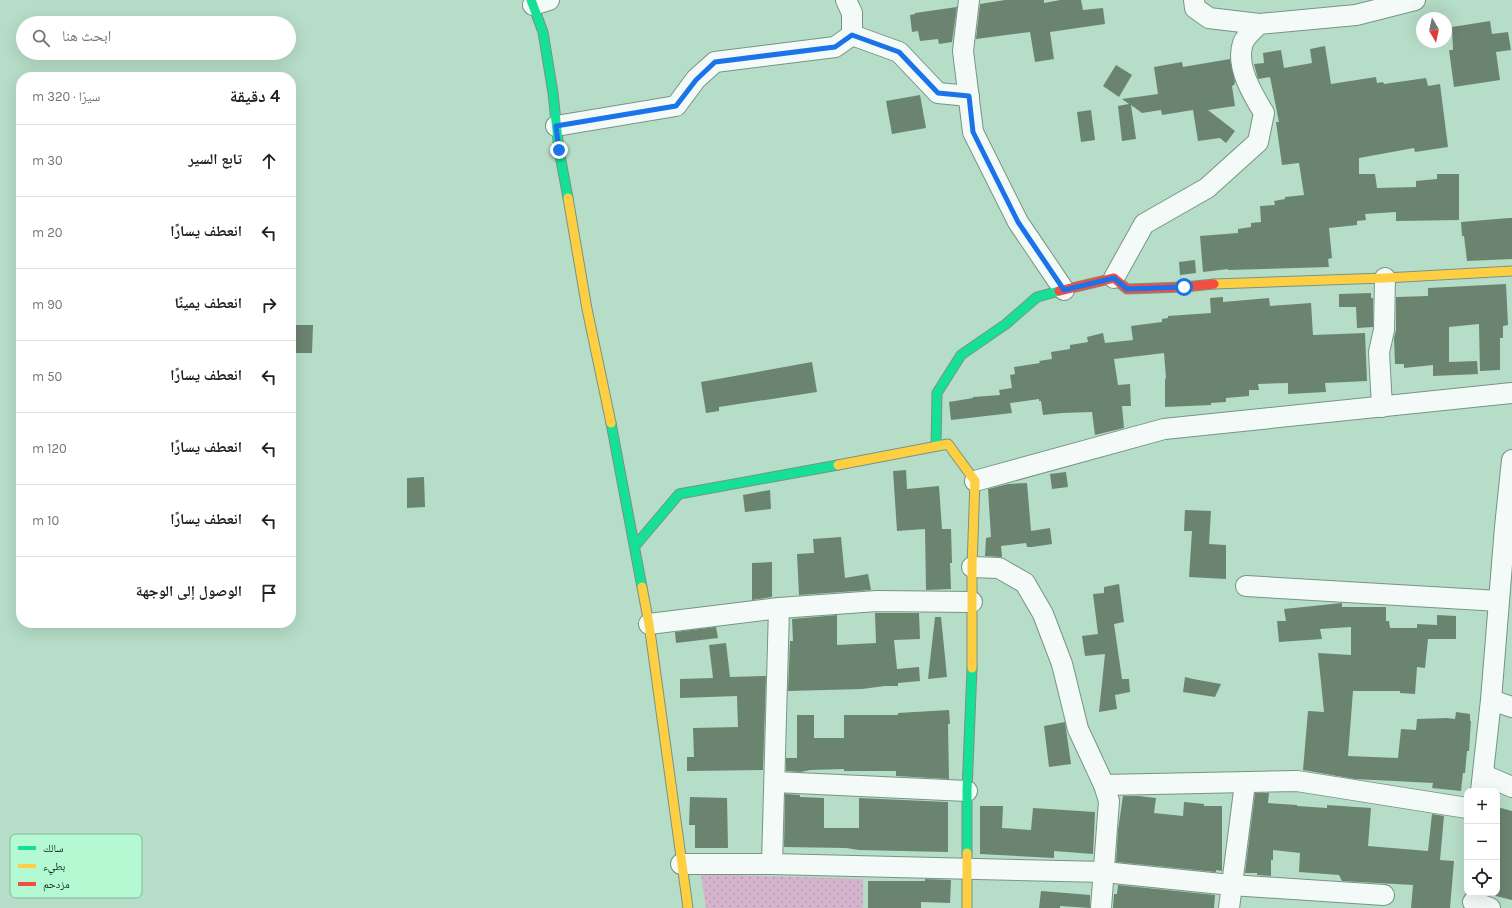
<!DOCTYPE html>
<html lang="ar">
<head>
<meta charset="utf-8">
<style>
	body { margin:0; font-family:Karla,"Noto Naskh Arabic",sans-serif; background:#f2f2f2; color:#202124; direction:rtl }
	.controls { position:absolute; right:12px; bottom:12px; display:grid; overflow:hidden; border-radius:8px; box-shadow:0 4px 16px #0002 }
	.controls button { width:36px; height:36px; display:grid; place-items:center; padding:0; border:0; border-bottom:1px solid #e0e0e0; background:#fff; color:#202124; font:20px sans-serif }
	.compass { position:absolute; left:1416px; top:12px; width:36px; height:36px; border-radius:50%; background:#fff; box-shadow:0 4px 16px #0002; rotate:171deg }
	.stop { position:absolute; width:12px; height:12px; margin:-9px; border:3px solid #1a73e8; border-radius:50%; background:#fff }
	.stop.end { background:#1a73e8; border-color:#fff; box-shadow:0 1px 4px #0008 }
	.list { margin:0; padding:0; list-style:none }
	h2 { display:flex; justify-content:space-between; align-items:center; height:52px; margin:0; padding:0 16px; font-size:17px }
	h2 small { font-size:13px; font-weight:400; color:#757577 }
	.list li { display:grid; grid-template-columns:26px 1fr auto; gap:12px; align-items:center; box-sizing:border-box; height:72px; padding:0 16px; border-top:1px solid #e0e0e0 }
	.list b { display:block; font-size:15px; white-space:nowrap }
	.list em { font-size:13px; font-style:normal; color:#757577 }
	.icon { flex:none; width:22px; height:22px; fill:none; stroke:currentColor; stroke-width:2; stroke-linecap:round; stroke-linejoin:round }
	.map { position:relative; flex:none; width:1512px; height:908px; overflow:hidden; direction:ltr }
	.search { position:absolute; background:#fff; box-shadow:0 4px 16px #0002; left:16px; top:16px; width:280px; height:44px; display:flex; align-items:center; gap:10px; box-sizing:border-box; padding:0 14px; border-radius:22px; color:#757577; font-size:15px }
	.panel { position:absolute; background:#fff; box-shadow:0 4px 16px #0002; left:16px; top:72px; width:280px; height:556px; border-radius:16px; direction:rtl }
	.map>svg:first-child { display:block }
</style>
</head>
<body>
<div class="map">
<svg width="1512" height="908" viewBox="0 0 1512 908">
	<defs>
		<pattern id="grass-dots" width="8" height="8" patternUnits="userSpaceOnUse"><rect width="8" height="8" fill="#d5b3cd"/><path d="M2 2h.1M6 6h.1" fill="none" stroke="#b69aaf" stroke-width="1.8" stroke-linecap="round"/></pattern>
	</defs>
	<rect width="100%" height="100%" fill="#b6ddc7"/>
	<!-- grass -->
	<polygon fill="url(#grass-dots)" points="701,874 863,879 863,908 706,908"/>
	<!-- building -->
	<g fill="#6b8470">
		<polygon points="1005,0 1044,0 1044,3 1060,0 1081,0 1083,10 1103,8 1105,24 1050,32 1054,59 1035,62 1030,32 976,39 980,4"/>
		<polygon points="957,7 952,42 939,44 938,39 920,41 918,31 912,32 910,15 915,14 915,13"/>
		<polygon points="1490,21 1492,34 1508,32 1511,50 1496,52 1500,80 1454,87 1449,50 1453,50 1452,27"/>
		<polygon points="1325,46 1331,84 1376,77 1377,83 1383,82 1384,84 1426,78 1428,86 1440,84 1448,147 1415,152 1414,148 1359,158 1359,174 1375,174 1377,188 1416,187 1416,181 1437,179 1437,174 1459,174 1459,220 1396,221 1396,212 1365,214 1366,220 1357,221 1357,225 1329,228 1332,258 1328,259 1329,267 1228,270 1228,269 1203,272 1200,236 1238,233 1238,229 1251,227 1251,223 1261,222 1260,206 1275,205 1274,201 1285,199 1285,197 1304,195 1299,163 1282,165 1276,122 1279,122 1270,77 1258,79 1254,64 1264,63 1263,53 1281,50 1284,68 1312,63 1310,49"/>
		<polygon points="1230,59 1235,82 1234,85 1232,86 1235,106 1208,110 1235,131 1226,143 1220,138 1198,141 1193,110 1162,115 1161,110 1142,113 1131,105 1136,139 1122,141 1118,106 1129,104 1122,99 1158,94 1154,67 1182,62 1183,67"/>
		<polygon points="1116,65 1132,75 1119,97 1103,86"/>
		<polygon points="920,95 926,128 892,134 886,101"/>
		<polygon points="1091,110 1095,140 1081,142 1077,112"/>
		<polygon points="1509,218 1512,218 1512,259 1467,261 1464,236 1462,236 1461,222"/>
		<polygon points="1195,260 1196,273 1180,275 1179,262"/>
		<polygon points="1506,284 1508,325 1503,326 1503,338 1500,338 1500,370 1480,371 1479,324 1449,327 1449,362 1477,361 1478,374 1433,376 1433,365 1404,368 1404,364 1395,364 1394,338 1396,330 1396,297 1428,296 1428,288"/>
		<polygon points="1371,293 1371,298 1373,298 1373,327 1357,328 1356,307 1339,307 1339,294"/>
		<polygon points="1223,297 1223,302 1269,298 1270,306 1311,303 1313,335 1365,333 1367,381 1325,383 1326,392 1288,394 1288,383 1258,384 1259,390 1249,390 1249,396 1226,398 1226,402 1211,403 1211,405 1165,407 1165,379 1166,378 1164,353 1114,359 1118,385 1130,384 1131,406 1122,406 1124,428 1095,435 1092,412 1062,413 1043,415 1041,401 1039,401 1039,399 1010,403 1012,413 951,420 949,402 973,398 973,397 1000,395 999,390 1012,388 1010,375 1015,374 1014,367 1040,363 1039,361 1052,359 1051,352 1070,349 1070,345 1088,342 1087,337 1103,333 1105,343 1133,340 1131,326 1162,322 1162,319 1168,318 1168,316 1211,313 1210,298"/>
		<polygon points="291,325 313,325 312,353 291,353"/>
		<polygon points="812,362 817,392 719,407 719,411 706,413 701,382"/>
		<polygon points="906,470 907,489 939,486 942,529 951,529 952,563 950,563 951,589 926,590 925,529 897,531 893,471"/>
		<polygon points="1066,472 1068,487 1052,489 1050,474"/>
		<polygon points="424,477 425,507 407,508 407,478"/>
		<polygon points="1027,483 1031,531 1050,528 1052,544 1032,547 1027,547 1026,543 1001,546 1002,557 985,556 986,538 991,537 988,489 1008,484"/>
		<polygon points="770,490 771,509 745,512 743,495"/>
		<polygon points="1185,510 1211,511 1209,544 1226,545 1226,579 1189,577 1192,531 1184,531"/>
		<polygon points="841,537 845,578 868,574 871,590 799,595 797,554 814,553 813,539"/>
		<polygon points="772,562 772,597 752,600 752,563"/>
		<polygon points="1119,584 1124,622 1114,624 1122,679 1129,679 1130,692 1115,695 1117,709 1099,712 1105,654 1085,656 1082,636 1098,634 1093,594 1104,593 1104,587"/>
		<polygon points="1342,603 1342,607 1386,607 1386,621 1389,621 1390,628 1417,628 1417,624 1437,625 1437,615 1456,616 1456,639 1428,639 1425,668 1417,667 1415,694 1400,693 1400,691 1353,691 1348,756 1398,758 1401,729 1416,730 1417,719 1447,718 1455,719 1456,712 1470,714 1470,721 1471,721 1469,751 1467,751 1465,773 1463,773 1461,791 1432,788 1433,783 1355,779 1303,770 1308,711 1324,712 1318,653 1351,655 1351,627 1320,629 1322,639 1279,642 1277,621 1286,621 1284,609"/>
		<polygon points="875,613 919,613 920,639 894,640 897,669 919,667 920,681 898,683 898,686 885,686 862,689 788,691 790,641 793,641 792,619 837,615 837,645 876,643"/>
		<polygon points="935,617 941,617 947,677 928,679"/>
		<polygon points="716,627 718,638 676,643 675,632"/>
		<polygon points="726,643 730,677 766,676 763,770 687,771 687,757 694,757 693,728 738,727 737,696 680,698 680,679 713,678 709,645"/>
		<polygon points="1185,677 1193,679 1221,684 1215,697 1183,692"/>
		<polygon points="949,710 950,724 948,724 949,779 896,776 896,771 844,771 844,769 810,770 801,772 786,771 786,758 797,758 797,715 814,715 814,738 844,738 844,715 898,715 898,713"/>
		<polygon points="1065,722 1071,764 1049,767 1044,726"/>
		<polygon points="1255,793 1269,793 1268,803 1297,805 1297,806 1327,808 1327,805 1371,808 1368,846 1428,851 1432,814 1444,816 1440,860 1454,861 1450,908 1411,908 1413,885 1342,881 1339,875 1299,872 1300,853 1273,850 1273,860 1271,860 1271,876 1257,875 1257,873 1245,873"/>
		<polygon points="785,794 800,795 800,797 824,798 824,828 859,828 859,798 948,802 948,852 859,850 846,848 784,847"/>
		<polygon points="1123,796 1139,796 1156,798 1154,813 1183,816 1184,802 1204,804 1204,806 1222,806 1222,871 1216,870 1216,872 1116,862 1118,830"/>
		<polygon points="690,797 727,798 728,848 695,848 695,825 689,825"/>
		<polygon points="980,806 1003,806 1002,828 1031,830 1033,808 1095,812 1093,854 1054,851 1054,858 980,854"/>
		<polygon points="1497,807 1512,811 1512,900 1492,895 1492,893 1497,893"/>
		<polygon points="925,879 951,880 950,903 921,902 921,908 868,908 868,881 925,881"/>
		<polygon points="1118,885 1215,895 1214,908 1113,908 1114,894 1117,894"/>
		<polygon points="1041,891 1090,895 1090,908 1060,906 1060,908 1039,908"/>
	</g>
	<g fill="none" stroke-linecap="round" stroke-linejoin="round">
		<defs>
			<g id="street">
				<polyline points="969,0 963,51 973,132 1018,222 1064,290"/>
				<polyline points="1194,0 1195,8 1209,18 1259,24"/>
				<polyline points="533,5 549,0"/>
				<polyline points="852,35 899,52 938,93 969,96"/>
				<polyline points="556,126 676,106 696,79 715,62 835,47 852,35 852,13 846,0"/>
				<path d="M1114 278 1144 224 1207 188 1258 142 1264 113C1253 95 1235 66 1243 43 1245 37 1254 29 1259 24L1356 15 1415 0"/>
				<polyline points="1382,407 1379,352 1384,330 1385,278"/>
				<polyline points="975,481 1164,429 1512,393"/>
				<polyline points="972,567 999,568 1025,583 1043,614 1062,664 1078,729 1104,785 1109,801 1101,908"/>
				<polyline points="1246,586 1499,601"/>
				<polyline points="649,624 779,608 877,601 972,602"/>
				<polyline points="1491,700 1512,707"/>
				<polyline points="1484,775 1512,787"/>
				<polyline points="775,782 967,791"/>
				<polyline points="1104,785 1297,781 1467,808"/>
				<polyline points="1481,791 1491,700 1505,527 1512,460"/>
				<polyline points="681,864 772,864 1104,872 1231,885 1384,895"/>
				<polyline points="772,864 779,608"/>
				<polyline points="1473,902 1490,908"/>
				<polyline points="1229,908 1245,783"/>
			</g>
			<g id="fast">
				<polyline points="531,0 543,32 553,93 559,150 568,198"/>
				<polyline points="611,423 642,587"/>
				<polyline points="936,446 937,393 961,355 1006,324 1037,297 1059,291"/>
				<polyline points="635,546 679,494 838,465"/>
				<polyline points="967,853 967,791 972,668"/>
			</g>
			<g id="slow">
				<polyline points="568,198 587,309 611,423"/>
				<polyline points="1214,284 1385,278 1512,271"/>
				<polyline points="838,465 948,444 975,481 972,567 972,668"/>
				<polyline points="642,587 649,624 688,908"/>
				<polyline points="967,853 967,908"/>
			</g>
			<polyline id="jam" points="1059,291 1114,278 1127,289 1184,287 1214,284"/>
		</defs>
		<!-- street casing -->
		<use href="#street" stroke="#769584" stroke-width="22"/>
		<!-- fast casing -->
		<use href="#fast" stroke="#769584" stroke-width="11"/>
		<!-- slow casing -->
		<use href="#slow" stroke="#769584" stroke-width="11"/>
		<!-- jam casing -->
		<use href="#jam" stroke="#769584" stroke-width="11"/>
		<!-- street -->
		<use href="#street" stroke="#f4faf7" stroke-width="20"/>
		<!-- fast -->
		<use href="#fast" stroke="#16e098" stroke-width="9"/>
		<!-- slow -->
		<use href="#slow" stroke="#ffcf43" stroke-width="9"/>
		<!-- jam -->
		<use href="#jam" stroke="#f24e42" stroke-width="9"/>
	</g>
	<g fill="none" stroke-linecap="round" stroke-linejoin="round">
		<!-- route -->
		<polyline stroke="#1a73e8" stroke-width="5" points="559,150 556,126 676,106 696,80 715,62 835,47 852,35 899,52 938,93 969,96 973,132 1018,222 1064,290 1114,278 1127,289 1184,287"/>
	</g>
	<!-- legend -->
	<rect x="10" y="834" width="132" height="64" rx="6" fill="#b3f9d1" stroke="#82bb9b" stroke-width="1"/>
	<rect x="18" y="846" width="18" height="4" fill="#16e098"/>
	<rect x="18" y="864" width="18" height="4" fill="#ffcf43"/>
	<rect x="18" y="882" width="18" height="4" fill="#f24e42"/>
	<g font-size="11" fill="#0e2a1c">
		<text x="43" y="852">سالك</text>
		<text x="43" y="870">بطيء</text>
		<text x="43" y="888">مزدحم</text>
	</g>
</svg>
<div class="controls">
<button>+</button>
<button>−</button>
<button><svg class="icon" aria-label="locate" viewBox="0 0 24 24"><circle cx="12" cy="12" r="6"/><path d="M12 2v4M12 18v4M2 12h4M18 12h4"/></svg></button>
</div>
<svg class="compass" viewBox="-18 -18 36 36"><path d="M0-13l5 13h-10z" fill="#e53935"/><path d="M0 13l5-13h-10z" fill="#757577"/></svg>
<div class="stop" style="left:1184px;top:287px"></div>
<div class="stop end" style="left:559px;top:150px"></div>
<div class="search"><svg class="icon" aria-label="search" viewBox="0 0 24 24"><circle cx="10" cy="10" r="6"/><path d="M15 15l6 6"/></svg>ابحث هنا</div>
<section class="panel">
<h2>4 دقيقة<small>سيرًا · 320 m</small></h2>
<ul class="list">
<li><svg class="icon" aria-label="ahead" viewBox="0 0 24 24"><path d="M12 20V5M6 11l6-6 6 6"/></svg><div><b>تابع السير</b></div><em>30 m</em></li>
<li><svg class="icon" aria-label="left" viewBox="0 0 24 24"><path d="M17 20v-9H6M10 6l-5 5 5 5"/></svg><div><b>انعطف يسارًا</b></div><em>20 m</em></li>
<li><svg class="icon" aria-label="right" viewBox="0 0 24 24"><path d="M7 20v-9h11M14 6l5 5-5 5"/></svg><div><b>انعطف يمينًا</b></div><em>90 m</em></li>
<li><svg class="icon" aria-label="left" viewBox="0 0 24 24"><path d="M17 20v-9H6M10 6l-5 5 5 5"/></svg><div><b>انعطف يسارًا</b></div><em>50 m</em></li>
<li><svg class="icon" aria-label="left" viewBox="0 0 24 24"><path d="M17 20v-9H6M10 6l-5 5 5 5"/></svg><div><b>انعطف يسارًا</b></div><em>120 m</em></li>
<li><svg class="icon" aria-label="left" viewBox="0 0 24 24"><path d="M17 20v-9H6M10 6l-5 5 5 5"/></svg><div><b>انعطف يسارًا</b></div><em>10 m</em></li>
<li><svg class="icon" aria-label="arrive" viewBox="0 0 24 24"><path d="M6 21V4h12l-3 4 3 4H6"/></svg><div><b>الوصول إلى الوجهة</b></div></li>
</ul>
</section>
</div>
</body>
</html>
